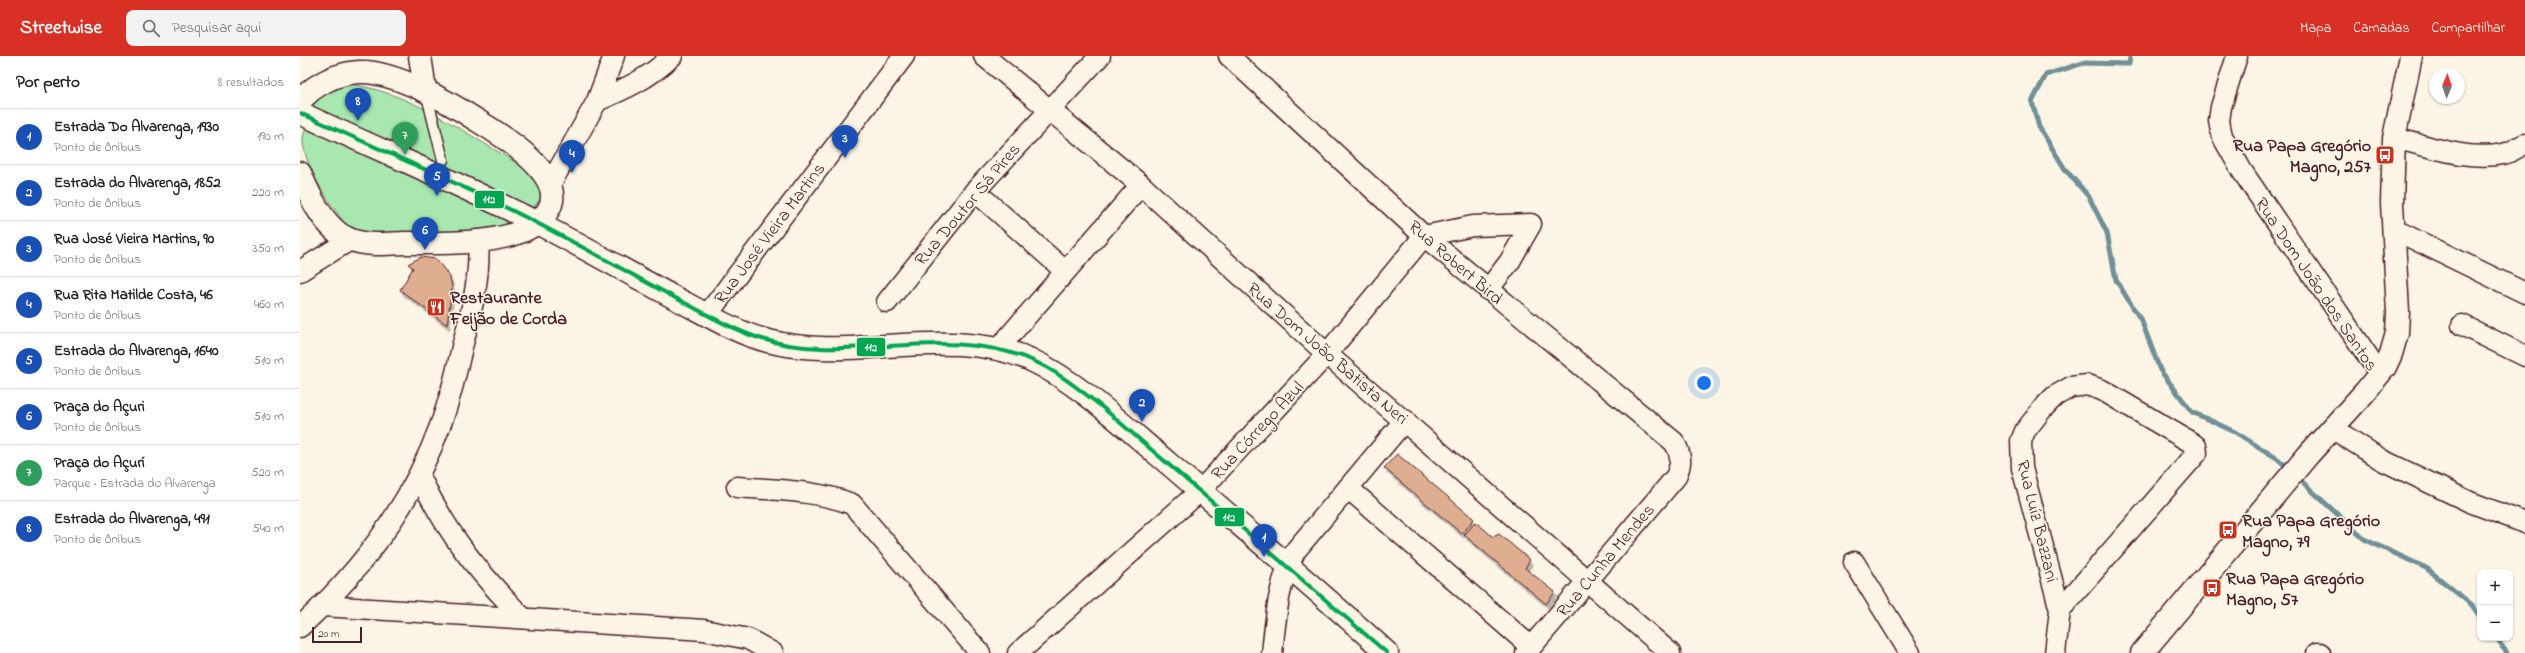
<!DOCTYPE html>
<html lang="pt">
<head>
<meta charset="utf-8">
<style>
	body { margin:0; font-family:"Indie Flower",sans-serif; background:#f2f2f2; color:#202124 }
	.controls { position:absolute; right:12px; bottom:12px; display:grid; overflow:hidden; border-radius:8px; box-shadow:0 1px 3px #0004 }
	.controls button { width:36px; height:36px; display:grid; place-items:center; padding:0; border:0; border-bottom:1px solid #e0e0e0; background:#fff; color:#202124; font:20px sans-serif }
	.compass { position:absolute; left:2129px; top:12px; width:36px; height:36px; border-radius:50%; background:#fff; box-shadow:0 1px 3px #0004; rotate:2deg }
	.scale { position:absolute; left:12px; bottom:10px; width:50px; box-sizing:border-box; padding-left:4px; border:2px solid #4a1f2b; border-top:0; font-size:11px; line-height:14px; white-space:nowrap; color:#4a1f2b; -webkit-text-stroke:3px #fcf5e5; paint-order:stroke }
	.you { position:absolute; left:1404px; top:327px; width:14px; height:14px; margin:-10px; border:3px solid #fff; border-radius:50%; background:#1a73e8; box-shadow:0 0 0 6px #1a73e833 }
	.badge { display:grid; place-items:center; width:26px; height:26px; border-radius:50%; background:#d93025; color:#fff; font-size:13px; font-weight:700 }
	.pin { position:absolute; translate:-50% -33px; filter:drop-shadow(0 1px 2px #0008) }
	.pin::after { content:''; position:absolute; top:21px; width:14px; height:12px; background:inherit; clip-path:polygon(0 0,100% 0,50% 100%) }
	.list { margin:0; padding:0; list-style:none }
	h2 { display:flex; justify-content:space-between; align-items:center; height:52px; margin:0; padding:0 16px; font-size:17px }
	h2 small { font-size:13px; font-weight:400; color:#757577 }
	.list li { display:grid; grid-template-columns:26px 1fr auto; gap:12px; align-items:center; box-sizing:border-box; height:56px; padding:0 16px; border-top:1px solid #e0e0e0 }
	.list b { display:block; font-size:15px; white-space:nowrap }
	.list p { margin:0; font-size:13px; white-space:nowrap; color:#757577 }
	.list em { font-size:13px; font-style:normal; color:#757577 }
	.icon { flex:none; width:22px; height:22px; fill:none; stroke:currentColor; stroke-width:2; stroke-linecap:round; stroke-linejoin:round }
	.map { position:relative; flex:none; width:2225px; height:597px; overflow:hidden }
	header { display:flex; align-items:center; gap:24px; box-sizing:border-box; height:56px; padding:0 20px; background:#d93025; color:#fff }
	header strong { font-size:19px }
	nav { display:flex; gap:22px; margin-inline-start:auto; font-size:14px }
	.search { width:280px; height:36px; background:#f2f2f2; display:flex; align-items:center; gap:10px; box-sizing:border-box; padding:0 14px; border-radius:8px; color:#757577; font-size:15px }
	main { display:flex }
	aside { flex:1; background:#fff }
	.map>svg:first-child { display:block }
</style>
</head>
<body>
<header>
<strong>Streetwise</strong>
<div class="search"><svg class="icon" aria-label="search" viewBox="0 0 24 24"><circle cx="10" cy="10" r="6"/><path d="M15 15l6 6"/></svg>Pesquisar aqui</div>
<nav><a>Mapa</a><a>Camadas</a><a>Compartilhar</a></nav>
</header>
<main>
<aside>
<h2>Por perto<small>8 resultados</small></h2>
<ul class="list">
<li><span class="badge" style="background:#1a4fb4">1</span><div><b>Estrada Do Alvarenga, 1930</b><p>Ponto de ônibus</p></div><em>190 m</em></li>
<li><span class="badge" style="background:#1a4fb4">2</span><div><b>Estrada do Alvarenga, 1852</b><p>Ponto de ônibus</p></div><em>220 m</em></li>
<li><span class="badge" style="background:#1a4fb4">3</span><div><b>Rua José Vieira Martins, 90</b><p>Ponto de ônibus</p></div><em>350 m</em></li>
<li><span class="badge" style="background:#1a4fb4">4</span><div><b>Rua Rita Matilde Costa, 46</b><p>Ponto de ônibus</p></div><em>460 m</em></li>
<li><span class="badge" style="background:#1a4fb4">5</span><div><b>Estrada do Alvarenga, 1640</b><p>Ponto de ônibus</p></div><em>510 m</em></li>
<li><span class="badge" style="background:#1a4fb4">6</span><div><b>Praça do Açuri</b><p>Ponto de ônibus</p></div><em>510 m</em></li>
<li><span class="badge" style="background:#2e9e5b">7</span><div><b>Praça do Açurí</b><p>Parque · Estrada do Alvarenga</p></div><em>520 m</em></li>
<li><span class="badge" style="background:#1a4fb4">8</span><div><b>Estrada do Alvarenga, 491</b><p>Ponto de ônibus</p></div><em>540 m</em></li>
</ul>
</aside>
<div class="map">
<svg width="2225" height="597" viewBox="0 0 2225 597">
	<defs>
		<filter id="shadow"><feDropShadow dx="2.5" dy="4.5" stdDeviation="0" flood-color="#0004"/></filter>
	</defs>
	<rect width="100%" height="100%" fill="#fcf5e5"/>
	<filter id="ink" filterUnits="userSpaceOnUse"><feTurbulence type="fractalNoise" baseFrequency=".025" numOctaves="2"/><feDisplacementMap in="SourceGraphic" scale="8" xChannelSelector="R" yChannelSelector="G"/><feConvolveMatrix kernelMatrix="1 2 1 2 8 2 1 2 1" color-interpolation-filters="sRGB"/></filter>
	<g filter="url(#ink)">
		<!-- green -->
		<path fill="#a8e8b0" stroke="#79846e" d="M48 28C99 34 144 63 187 89 206 101 226 111 242 128L241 142 231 155 185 178 56 180C36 158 6 116 3 86 2 76 15 47 19 36Z"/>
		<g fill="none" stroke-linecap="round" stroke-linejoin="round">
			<!-- stream -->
			<g stroke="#6f8f96" stroke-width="5">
				<polyline points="1830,0 1829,8 1783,7 1746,19 1732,46 1739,71 1765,113 1789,141 1807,177 1816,224 1842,266 1860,314 1892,356 1935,376 1978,403 1989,413"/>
				<polyline points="1996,420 2064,483 2126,512 2172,549 2180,561"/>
				<polyline points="2196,582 2207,597"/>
			</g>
		</g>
		<!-- building -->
		<g fill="#dfae91" stroke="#4a1f2b" filter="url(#shadow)">
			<polygon points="121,201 136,203 150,221 152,232 147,269 100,234 113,212 108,208"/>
			<polygon points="1097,398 1174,463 1162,478 1084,412"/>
			<polygon points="1176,466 1193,481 1199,478 1230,504 1225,512 1255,536 1246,548 1164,479"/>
		</g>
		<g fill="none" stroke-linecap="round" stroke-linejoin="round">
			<defs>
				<polyline id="service" points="126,36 143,104"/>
				<g id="minor">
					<polyline points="684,0 841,129 1027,298 1370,597"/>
					<path d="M929 0 1124 180 1374 386C1382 399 1382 409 1375 422L1226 597"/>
					<polyline points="1937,0 1921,51 1919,65 1922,80 1942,115 2080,318"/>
					<path d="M297 45C325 33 350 22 372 0"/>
					<path d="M2094 82C2128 90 2167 105 2203 98 2210 97 2218 91 2225 88"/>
					<polyline points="250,129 297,45 314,0"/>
					<polyline points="675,135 765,215"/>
					<polyline points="2093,173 2225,237"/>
					<polyline points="0,215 50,184"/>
					<polyline points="587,246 675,135 800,0"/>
					<polyline points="407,259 604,0"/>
					<polyline points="2162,269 2225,300"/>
					<polyline points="698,293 841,129"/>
					<polyline points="2032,372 2082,404 2170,446 2225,467"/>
					<path d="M119 419C148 479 177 515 223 562"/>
					<path d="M437 431C474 434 516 434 552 448L680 597"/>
					<polyline points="1048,432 1231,591"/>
					<polyline points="1554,506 1610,597"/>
					<polyline points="23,550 404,574 448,583 473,597"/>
					<path d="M0 571C61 515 111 449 140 370 150 344 156 318 162 291 171 257 181 220 178 184"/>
					<polyline points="718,597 900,435 1027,298 1124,180 1173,170 1231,168 1210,205 1188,234"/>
					<path d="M972 597C976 561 978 525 996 494L1105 364"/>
					<polyline points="1755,597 1760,554 1722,412 1721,385 1725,375 1743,352 1755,340 1771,331 1787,329 1802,334 1892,387 1896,390 1897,397 1760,554"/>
					<polyline points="2017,597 2020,597"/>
				</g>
				<g id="tertiary">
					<polyline points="120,0 125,34"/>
					<path d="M0 45C14 29 36 17 59 16 93 14 149 46 178 65 201 79 272 122 247 156 241 164 232 171 223 175 187 189 142 187 104 187 87 188 65 190 49 183 25 174 9 139 0 117"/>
					<polyline points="1842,597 2009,398 2065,336 2085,311 2091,298 2097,277 2098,256 2092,147 2094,82 2111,0"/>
				</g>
				<path id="primary" d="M0 57C79 94 161 128 239 168 285 192 331 218 377 243 406 258 436 277 468 285 552 307 647 268 729 303 779 326 827 373 869 408 942 471 1016 532 1087 597"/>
			</defs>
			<!-- service casing -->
			<use href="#service" stroke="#4a1f2b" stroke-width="13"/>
			<!-- minor casing -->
			<use href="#minor" stroke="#4a1f2b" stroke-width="23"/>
			<!-- tertiary casing -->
			<use href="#tertiary" stroke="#4a1f2b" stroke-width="25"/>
			<!-- primary casing -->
			<use href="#primary" stroke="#4a1f2b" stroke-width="25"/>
			<!-- service -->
			<use href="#service" stroke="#fcf5e5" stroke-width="10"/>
			<!-- minor -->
			<use href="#minor" stroke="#fcf5e5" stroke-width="20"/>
			<!-- tertiary -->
			<use href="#tertiary" stroke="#fcf5e5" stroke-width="22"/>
			<!-- primary -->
			<use href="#primary" stroke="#fcf5e5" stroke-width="22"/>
			<defs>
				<path id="bus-1" d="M0 57C85 96 171 132 254 176 298 199 341 224 385 247 408 259 431 273 456 281 544 311 641 267 729 303 756 314 779 333 802 351L1087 597"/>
			</defs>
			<!-- bus-1 casing -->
			<use href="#bus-1" stroke="#fcf5e5" stroke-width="7"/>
			<!-- bus-1 -->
			<use href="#bus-1" stroke="#00a651" stroke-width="4"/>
		</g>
	</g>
	<!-- icons -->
	<defs>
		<symbol id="bus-square" viewBox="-11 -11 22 22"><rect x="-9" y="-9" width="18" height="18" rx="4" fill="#c8321e" stroke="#fcf5e5"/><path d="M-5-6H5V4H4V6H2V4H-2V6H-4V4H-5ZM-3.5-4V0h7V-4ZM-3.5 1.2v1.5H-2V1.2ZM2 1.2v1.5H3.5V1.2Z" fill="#fff"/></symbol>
		<symbol id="restaurant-square" viewBox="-11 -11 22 22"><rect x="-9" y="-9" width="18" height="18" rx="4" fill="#c8321e" stroke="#fcf5e5"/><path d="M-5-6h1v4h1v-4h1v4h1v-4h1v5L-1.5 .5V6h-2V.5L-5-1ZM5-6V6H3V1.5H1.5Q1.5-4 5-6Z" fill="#fff"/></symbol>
	</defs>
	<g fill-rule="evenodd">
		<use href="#bus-square" x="2074" y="88" width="22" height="22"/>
		<use href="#restaurant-square" x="125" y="240" width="22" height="22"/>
		<use href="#bus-square" x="1917" y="463" width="22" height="22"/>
		<use href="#bus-square" x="1901" y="521" width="22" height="22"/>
	</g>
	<g text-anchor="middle" stroke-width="3" stroke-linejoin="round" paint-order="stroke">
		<!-- poi labels -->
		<g font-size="18" font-weight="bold" fill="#4a1f2b" stroke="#fcf5e5" text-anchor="start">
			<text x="2071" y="95" text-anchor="end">Rua Papa Gregório<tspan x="2071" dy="21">Magno, 257</tspan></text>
			<text x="150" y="247">Restaurante<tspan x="150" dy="21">Feijão de Corda</tspan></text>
			<text x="1942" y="470">Rua Papa Gregório<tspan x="1942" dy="21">Magno, 79</tspan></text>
			<text x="1926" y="528">Rua Papa Gregório<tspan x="1926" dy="21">Magno, 57</tspan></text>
		</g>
		<!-- street labels -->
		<g font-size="18" fill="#4a1f2b" stroke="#fcf5e5">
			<text transform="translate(667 148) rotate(-50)" y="6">Rua Doutor Sá Pires</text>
			<text transform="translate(469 177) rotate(-53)" y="6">Rua José Vieira Martins</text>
			<text transform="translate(1156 206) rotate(41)" y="6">Rua Robert Bird</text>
			<text transform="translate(2017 228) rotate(56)" y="6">Rua Dom João dos Santos</text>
			<text transform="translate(1028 297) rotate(41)" y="6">Rua Dom João Batista Neri</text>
			<text transform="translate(957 374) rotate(-47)" y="6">Rua Córrego Azul</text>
			<text transform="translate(1738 465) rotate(76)" y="6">Rua Luíz Bazzani</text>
			<text transform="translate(1305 504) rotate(-50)" y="6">Rua Cunha Mendes</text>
		</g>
	</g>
	<g stroke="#fcf5e5" stroke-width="1.5">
		<rect x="174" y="134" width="31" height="19" rx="4" fill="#00a651"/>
		<rect x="556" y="281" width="30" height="20" rx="4" fill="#00a651"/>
		<rect x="914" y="451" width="31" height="20" rx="4" fill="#00a651"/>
	</g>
	<g font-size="11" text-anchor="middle" font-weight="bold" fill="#fff">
		<text x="189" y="147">112</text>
		<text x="571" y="295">112</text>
		<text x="929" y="465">112</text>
	</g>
</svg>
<div class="controls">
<button>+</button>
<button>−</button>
</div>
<svg class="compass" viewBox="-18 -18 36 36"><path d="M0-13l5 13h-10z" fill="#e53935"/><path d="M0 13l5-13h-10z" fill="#757577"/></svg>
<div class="scale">20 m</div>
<div class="you"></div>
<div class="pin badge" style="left:964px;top:501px;background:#1a4fb4">1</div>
<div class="pin badge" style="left:842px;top:366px;background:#1a4fb4">2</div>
<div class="pin badge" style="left:545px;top:102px;background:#1a4fb4">3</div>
<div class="pin badge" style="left:272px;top:117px;background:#1a4fb4">4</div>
<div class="pin badge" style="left:137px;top:140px;background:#1a4fb4">5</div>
<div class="pin badge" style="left:125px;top:194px;background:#1a4fb4">6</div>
<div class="pin badge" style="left:105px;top:99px;background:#2e9e5b">7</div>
<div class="pin badge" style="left:58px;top:65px;background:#1a4fb4">8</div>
</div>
</main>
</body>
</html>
